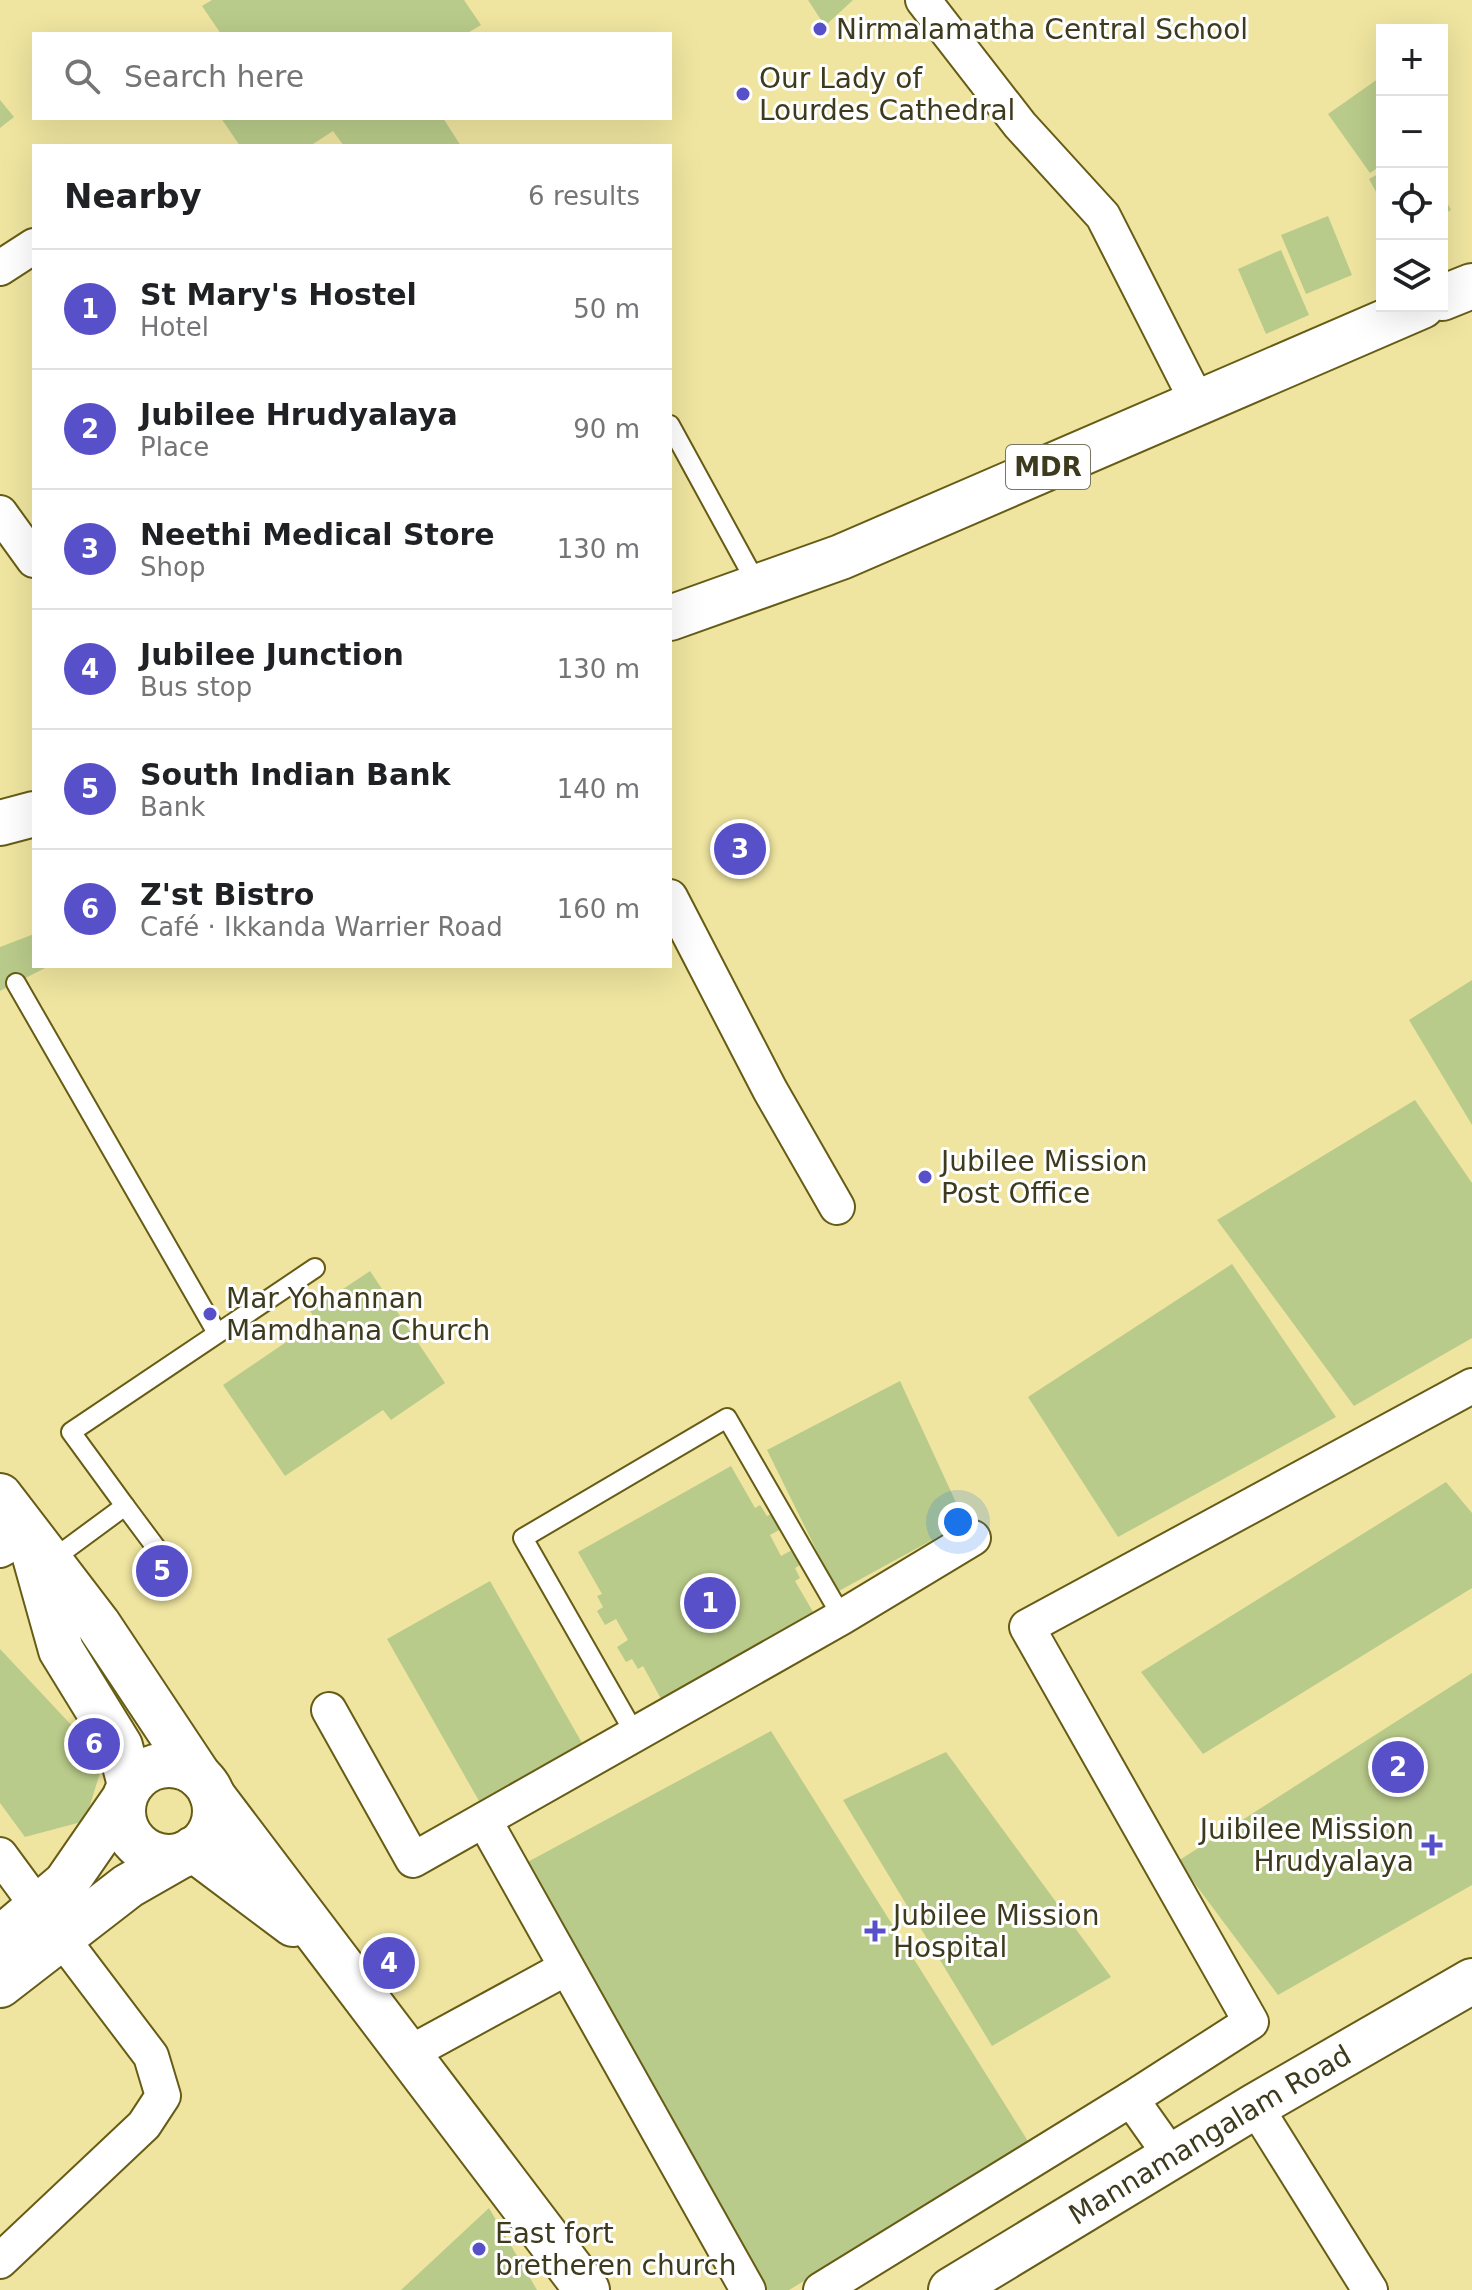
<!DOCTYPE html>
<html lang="en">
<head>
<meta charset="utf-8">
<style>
	body { margin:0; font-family:"DejaVu Sans",sans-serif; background:#f6f6f6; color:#202124 }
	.controls { position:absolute; right:24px; top:24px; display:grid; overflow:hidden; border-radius:0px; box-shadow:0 8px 32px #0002 }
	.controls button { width:72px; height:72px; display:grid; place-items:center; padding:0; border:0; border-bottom:2px solid #e0e0e0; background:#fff; color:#202124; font:40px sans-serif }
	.you { position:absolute; left:958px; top:1522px; width:28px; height:28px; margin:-20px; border:6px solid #fff; border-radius:50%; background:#1a73e8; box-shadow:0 0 0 12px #1a73e833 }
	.badge { display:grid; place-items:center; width:52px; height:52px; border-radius:50%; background:#5850c8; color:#fff; font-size:26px; font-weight:700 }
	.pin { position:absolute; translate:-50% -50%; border:4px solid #fff; box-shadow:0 2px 8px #0006 }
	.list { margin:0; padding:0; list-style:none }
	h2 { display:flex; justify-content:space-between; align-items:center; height:104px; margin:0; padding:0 32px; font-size:34px }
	h2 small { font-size:26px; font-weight:400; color:#757577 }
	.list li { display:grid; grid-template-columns:52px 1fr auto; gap:24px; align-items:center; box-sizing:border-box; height:120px; padding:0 32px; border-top:2px solid #e0e0e0 }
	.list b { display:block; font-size:30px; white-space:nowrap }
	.list p { margin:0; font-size:26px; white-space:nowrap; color:#757577 }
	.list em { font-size:26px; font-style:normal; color:#757577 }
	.icon { flex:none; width:44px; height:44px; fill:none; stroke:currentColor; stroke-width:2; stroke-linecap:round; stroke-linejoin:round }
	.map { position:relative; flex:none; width:1472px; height:2290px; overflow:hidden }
	.search { position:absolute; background:#fff; box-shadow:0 8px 32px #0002; left:32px; top:32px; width:640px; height:88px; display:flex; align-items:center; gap:20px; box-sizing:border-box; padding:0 28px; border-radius:0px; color:#757577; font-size:30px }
	.panel { position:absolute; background:#fff; box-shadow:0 8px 32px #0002; left:32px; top:144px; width:640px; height:824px; border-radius:0px }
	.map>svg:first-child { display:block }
</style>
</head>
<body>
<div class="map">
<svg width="1472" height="2290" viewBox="0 0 1472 2290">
	<rect width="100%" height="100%" fill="#efe5a0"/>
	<!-- building -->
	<g fill="#b9cb8a">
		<polygon points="212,0 464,0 481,25 466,34 221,34 202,6"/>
		<polygon points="808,0 853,0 825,26"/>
		<polygon points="1382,76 1382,165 1370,173 1328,114"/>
		<polygon points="0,100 14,117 0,128"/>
		<polygon points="221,118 443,118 461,146 344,146 333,131 310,146 240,146"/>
		<polygon points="1382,172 1382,203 1369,179"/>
		<polygon points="1442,193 1451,210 1442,215"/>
		<polygon points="1328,216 1352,275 1306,294 1281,235"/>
		<polygon points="1281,250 1309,315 1266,334 1238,269"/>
		<polygon points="34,934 34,966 49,966 0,991 0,947"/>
		<polygon points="1472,980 1472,1125 1409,1020"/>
		<polygon points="1415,1100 1472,1183 1472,1338 1354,1406 1217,1220"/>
		<polygon points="1232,1264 1336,1417 1118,1537 1028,1397"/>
		<polygon points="370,1271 445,1383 391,1420 383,1410 285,1476 223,1385 317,1321 310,1311"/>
		<polygon points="900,1381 965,1522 837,1592 767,1450"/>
		<polygon points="731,1466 755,1508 760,1505 767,1516 773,1513 781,1529 770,1535 781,1556 792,1550 800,1565 795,1568 800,1578 795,1581 819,1622 666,1708 643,1666 638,1669 632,1659 626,1662 617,1647 628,1640 616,1619 605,1625 597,1611 603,1607 597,1596 602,1594 578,1552"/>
		<polygon points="1446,1482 1472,1513 1472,1588 1203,1754 1141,1672"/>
		<polygon points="490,1581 586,1750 483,1808 387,1639"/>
		<polygon points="0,1649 104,1760 85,1821 25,1837 0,1803"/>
		<polygon points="1472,1673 1472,1885 1278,1995 1178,1861"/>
		<polygon points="771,1731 1031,2146 789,2290 765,2290 522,1865"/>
		<polygon points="946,1752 1111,1977 992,2046 843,1800"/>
		<polygon points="489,2208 537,2290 401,2290"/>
	</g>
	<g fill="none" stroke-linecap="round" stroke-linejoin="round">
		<defs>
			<g id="lane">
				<polyline points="670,425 758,586"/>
				<polyline points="16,983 217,1333"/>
				<polyline points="125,1506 160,1553"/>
				<polyline points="49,1562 125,1506 71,1432 315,1268"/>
				<polyline points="635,1734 523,1538 727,1418 842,1617"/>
			</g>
			<g id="street">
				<polyline points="923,0 1020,125 1103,216 1198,403"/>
				<polyline points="0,268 34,246"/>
				<polyline points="0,513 34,560"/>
				<polyline points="670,897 770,1090 837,1207"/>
				<polyline points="0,1550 28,1535"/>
				<polyline points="329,1710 413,1860 842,1617 973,1538"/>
				<polyline points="484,1820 748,2290"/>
				<polyline points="0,1855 39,1908"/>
				<polyline points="408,2054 566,1968"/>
				<polyline points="1131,2099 1251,2022 1027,1627 1472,1386"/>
				<polyline points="1255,2106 1370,2290"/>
				<polyline points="0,2261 144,2125 163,2096 151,2056 60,1936"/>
				<polyline points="821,2290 1131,2099 1172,2157"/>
			</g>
			<g id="secondary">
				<polyline points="212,1795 587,2290"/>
				<polyline points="193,1849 293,1924"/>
				<path id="s1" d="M951 2290 1255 2106 1472 1981"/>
			</g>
			<g id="primary">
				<polyline points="1442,298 1472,286"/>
				<polyline points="670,618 841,557 1422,306"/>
				<polyline points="0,823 34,814"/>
				<polyline points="0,1496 98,1624 199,1776"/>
				<polyline points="35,1557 61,1650 120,1746 130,1785"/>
				<circle cx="169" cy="1811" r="46"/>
				<polyline points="0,1939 66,1883 124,1799"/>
				<polyline points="0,1985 128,1886 184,1854"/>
			</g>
		</defs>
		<!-- lane casing -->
		<use href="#lane" stroke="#665c15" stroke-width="22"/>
		<!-- street casing -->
		<use href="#street" stroke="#665c15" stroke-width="38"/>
		<!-- secondary casing -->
		<use href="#secondary" stroke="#665c15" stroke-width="48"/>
		<!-- primary casing -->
		<use href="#primary" stroke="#665c15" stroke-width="48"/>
		<!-- lane -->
		<use href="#lane" stroke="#fff" stroke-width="18"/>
		<!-- street -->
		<use href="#street" stroke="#fff" stroke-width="34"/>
		<!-- secondary -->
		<use href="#secondary" stroke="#fff" stroke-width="44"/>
		<!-- primary -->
		<use href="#primary" stroke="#fff" stroke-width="44"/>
	</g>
	<!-- markers -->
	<g fill="#5850c8" stroke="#fff" stroke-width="3">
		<circle cx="820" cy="29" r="8"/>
		<circle cx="743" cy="94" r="8"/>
		<circle cx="925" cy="1177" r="8"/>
		<circle cx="210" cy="1314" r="8"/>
		<path d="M1428 1833h8v8h8v8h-8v8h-8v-8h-8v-8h8z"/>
		<path d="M871 1919h8v8h8v8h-8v8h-8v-8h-8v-8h8z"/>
		<circle cx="479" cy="2249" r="8"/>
	</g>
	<g text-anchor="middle" stroke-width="6" stroke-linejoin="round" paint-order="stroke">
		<!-- shield labels -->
		<rect fill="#fff" stroke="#787562" stroke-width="2" x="1006" y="445" width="84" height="44" rx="6"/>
		<g font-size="26" font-weight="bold" fill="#3e3a1e">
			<text x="1048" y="476">MDR</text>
		</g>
		<!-- poi labels -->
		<g font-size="28" fill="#3e3a1e" stroke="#fff" text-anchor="start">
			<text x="836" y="39">Nirmalamatha Central School</text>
			<text x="759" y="88">Our Lady of<tspan x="759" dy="32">Lourdes Cathedral</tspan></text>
			<text x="941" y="1171">Jubilee Mission<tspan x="941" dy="32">Post Office</tspan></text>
			<text x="226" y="1308">Mar Yohannan<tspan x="226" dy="32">Mamdhana Church</tspan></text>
			<text x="1414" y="1839" text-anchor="end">Juibilee Mission<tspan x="1414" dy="32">Hrudyalaya</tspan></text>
			<text x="893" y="1925">Jubilee Mission<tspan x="893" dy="32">Hospital</tspan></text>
			<text x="495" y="2243">East fort<tspan x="495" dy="32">bretheren church</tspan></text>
		</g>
		<!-- street labels -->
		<g font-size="28" fill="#3e3a1e" stroke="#fff">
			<text dy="10" stroke="none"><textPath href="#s1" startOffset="302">Mannamangalam Road</textPath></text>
		</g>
	</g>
</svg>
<div class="controls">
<button>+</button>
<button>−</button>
<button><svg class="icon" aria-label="locate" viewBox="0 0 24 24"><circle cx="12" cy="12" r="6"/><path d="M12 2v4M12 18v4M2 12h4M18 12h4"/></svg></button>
<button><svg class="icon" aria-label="layers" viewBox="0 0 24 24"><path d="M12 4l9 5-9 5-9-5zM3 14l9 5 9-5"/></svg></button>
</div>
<div class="you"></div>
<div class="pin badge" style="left:710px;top:1603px">1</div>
<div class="pin badge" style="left:1398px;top:1767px">2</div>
<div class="pin badge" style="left:740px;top:849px">3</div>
<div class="pin badge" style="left:389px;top:1963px">4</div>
<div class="pin badge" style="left:162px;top:1571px">5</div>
<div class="pin badge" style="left:94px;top:1744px">6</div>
<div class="search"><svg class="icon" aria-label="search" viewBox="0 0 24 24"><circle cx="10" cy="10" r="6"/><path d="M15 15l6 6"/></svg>Search here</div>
<section class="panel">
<h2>Nearby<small>6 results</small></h2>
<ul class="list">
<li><span class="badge">1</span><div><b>St Mary's Hostel</b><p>Hotel</p></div><em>50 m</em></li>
<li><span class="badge">2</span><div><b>Jubilee Hrudyalaya</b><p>Place</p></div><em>90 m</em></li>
<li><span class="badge">3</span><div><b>Neethi Medical Store</b><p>Shop</p></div><em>130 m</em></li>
<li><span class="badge">4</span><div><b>Jubilee Junction</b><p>Bus stop</p></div><em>130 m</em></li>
<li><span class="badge">5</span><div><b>South Indian Bank</b><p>Bank</p></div><em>140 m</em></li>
<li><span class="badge">6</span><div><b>Z'st Bistro</b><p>Café · Ikkanda Warrier Road</p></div><em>160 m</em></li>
</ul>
</section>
</div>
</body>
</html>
